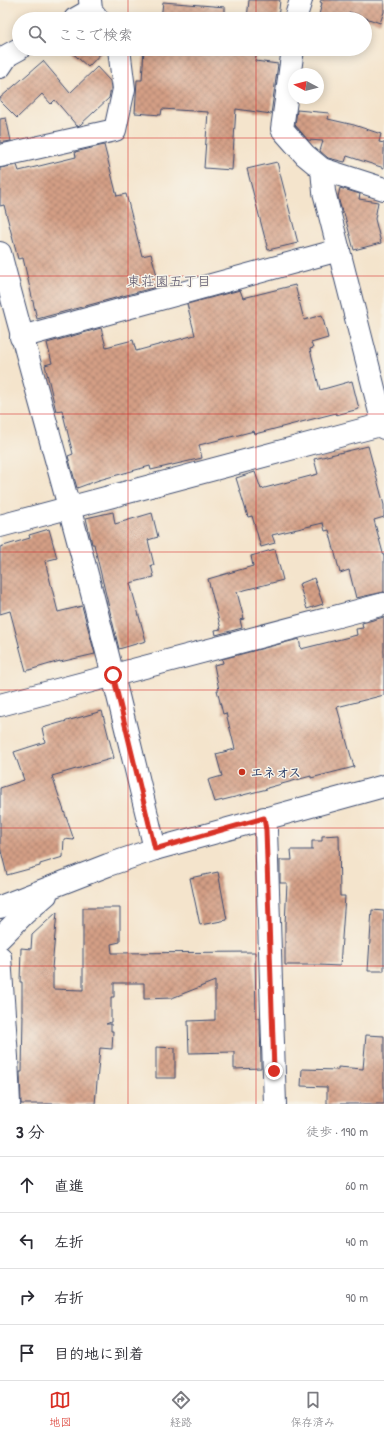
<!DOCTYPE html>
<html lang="ja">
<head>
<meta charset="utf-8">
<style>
	body { margin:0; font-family:"Patrick Hand","Klee One",sans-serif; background:#f2f2f3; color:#2b2b33 }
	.compass { position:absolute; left:288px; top:68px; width:36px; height:36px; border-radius:50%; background:#fff; box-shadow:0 2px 10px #0003; rotate:277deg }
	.stop { position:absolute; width:12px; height:12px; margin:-9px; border:3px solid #d93025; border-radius:50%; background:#fff }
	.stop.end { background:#d93025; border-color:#fff; box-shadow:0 1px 4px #0008 }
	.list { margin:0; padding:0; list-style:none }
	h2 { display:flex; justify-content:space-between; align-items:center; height:52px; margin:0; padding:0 16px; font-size:17px }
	h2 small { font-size:13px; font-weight:400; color:#7c7c81 }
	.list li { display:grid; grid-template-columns:26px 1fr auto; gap:12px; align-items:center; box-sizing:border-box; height:56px; padding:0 16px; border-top:1px solid #e1e1e2 }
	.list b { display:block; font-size:15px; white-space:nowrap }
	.list em { font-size:13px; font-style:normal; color:#7c7c81 }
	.icon { flex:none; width:22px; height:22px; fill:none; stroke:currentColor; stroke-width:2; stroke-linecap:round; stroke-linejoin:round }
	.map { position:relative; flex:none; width:384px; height:1104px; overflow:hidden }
	.search { position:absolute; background:#fff; box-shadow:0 2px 10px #0003; left:12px; right:12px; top:12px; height:44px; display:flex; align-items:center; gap:10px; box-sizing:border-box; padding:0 14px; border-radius:22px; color:#7c7c81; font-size:15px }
	.sheet { height:276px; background:#fff }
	nav { display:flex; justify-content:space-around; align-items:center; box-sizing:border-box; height:56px; border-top:1px solid #e1e1e2; background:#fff; font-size:11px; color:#7c7c81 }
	nav a { display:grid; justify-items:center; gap:2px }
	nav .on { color:#d93025 }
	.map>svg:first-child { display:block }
</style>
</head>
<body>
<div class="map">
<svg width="384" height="1104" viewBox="0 0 384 1104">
	<defs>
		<pattern id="building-cross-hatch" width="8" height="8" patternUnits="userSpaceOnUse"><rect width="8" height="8" fill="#d49f85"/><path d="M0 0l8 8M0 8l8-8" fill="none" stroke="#ab8270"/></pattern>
	</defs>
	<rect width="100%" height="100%" fill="#f7f3e8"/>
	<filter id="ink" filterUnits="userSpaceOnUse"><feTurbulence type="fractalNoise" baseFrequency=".025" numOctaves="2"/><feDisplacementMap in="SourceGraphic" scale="8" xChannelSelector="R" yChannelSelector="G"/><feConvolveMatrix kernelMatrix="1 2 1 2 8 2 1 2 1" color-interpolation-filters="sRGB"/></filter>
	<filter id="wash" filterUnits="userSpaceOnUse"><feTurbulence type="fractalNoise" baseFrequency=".012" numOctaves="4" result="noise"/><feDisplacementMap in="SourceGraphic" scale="16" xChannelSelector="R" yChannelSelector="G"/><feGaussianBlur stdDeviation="0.9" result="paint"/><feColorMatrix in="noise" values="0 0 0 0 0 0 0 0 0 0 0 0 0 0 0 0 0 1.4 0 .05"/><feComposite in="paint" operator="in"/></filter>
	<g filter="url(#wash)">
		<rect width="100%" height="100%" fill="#f4e4cc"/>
		<g id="blocks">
			<!-- building -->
			<g fill="url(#building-cross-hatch)">
				<polygon points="249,0 280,0 278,19 247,19"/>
				<polygon points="321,0 384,0 384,12 380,23 349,12 348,19 318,19 322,3 320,2"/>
				<polygon points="163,2 225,7 225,19 161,19"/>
				<polygon points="68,49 105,49 88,67"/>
				<polygon points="144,49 185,50 185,49 237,52 237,49 257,52 255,61 278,64 271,114 236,109 232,170 204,168 208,112 162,109 161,115 135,113 137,80 142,80"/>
				<polygon points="43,61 70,93 97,67 110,81 111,88 109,98 80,125 77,126 55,100 51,104 42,94 17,118 0,101 0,98"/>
				<polygon points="297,110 329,113 328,119 354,125 381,134 379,142 384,143 384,168 347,156 345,162 328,158 320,151 323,141 308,140 295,125"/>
				<polygon points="6,118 11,141 0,143 0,119"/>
				<polygon points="104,145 117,196 126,194 142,256 151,254 160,286 37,319 23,258 18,259 4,205 0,206 0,168 17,165 19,171 76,157 75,152"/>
				<polygon points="277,162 298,243 268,250 247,169"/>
				<polygon points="340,188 360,194 359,199 378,202 375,219 381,243 354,250 344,213 342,212 338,197"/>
				<polygon points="295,285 304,320 322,315 328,338 311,343 313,348 310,349 320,390 352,381 359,409 336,415 336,413 255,434 254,431 199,445 202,458 151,470 150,466 99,480 77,488 68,456 73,454 62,410 56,411 45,365 52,363 47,343 101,328 106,347 133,340 136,351 195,335 187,304 240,290 243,298"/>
				<polygon points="368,446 384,505 384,517 374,520 384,557 384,592 356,598 349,570 340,573 329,530 325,531 323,523 272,535 275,543 261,547 252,516 248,517 236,478 255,472 261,489 318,474 314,459"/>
				<polygon points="113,512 115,524 152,513 158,537 148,540 154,565 151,565 154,577 130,583 146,641 119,649 95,549 94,544 92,544 86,518"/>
				<polygon points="49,529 57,558 45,561 58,612 82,606 95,654 60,662 60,661 26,671 10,611 0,614 0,547 30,538 29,535"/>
				<polygon points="275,549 283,580 237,592 244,619 240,620 242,628 216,635 215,630 221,629 208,579 253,566 251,556"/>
				<polygon points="314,578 323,604 307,609 299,584"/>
				<polygon points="384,617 384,695 337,707 354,767 311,778 311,776 267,788 267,789 215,802 208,780 222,776 216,754 235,749 226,713 223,714 217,690 219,690 214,665 223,663 222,659 299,639 301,649 357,635 356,629 363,628 362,623"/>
				<polygon points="102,711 114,758 52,776 74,840 64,839 63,857 40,864 40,866 7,875 0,847 0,788 24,780 14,752 45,742 42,728"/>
				<polygon points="339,835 340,896 345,896 340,966 318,965 285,965 285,924 287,883 280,883 280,860 292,860 291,850 312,850 312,841 322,841 322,836"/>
				<polygon points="218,872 227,920 200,925 190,878"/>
				<polygon points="83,908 120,908 120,942 111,944 112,953 255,952 256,1018 260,1018 261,1068 234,1069 234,1052 189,1053 188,1021 215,1020 215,981 172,998 144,999 144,983 114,983 114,997 111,997 111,1022 106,1024 111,1024 111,1031 113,1031 112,1049 100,1048 95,1104 21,1104 20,1072 22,1072 23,1015 22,1015 22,982 20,982 21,948 31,949 32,935 57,912 52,968 53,968 53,989 83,990"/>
				<polygon points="372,910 384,911 384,971 368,971"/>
				<polygon points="366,1035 384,1036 384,1104 327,1104 327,1087 301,1086 302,1069 338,1070 338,1067 363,1069"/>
				<polygon points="156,1047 175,1048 175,1078 156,1078"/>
			</g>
		</g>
	</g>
	<g filter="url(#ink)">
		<use href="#blocks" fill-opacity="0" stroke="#3c4a6e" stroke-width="1"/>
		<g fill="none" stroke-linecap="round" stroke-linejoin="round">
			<defs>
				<g id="minor">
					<polyline points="90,0 91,10 98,19"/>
					<polyline points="75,19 91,10"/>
					<polyline points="295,19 301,0"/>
					<polyline points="293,49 282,129 305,155 322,169 384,189"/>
					<polyline points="0,67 8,55 19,49"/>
					<polyline points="0,156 115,130 124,89 119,49"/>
					<polyline points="322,169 324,192 384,428"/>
					<path d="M0 253C22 338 46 422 69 507 100 620 128 735 155 849"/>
					<polyline points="21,337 339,250"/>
					<polyline points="0,526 384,424"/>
					<polyline points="0,705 384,604"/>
					<polyline points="264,818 266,830 275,1104"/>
					<polyline points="0,907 108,865 155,849 384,786"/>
					<polyline points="0,938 24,914 46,895"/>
					<polyline points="0,957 7,1057 9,1104"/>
				</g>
			</defs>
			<!-- minor casing -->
			<use href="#minor" stroke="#3c4a6e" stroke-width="24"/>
			<!-- minor -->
			<use href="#minor" stroke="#fff" stroke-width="22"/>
		</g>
	</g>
	<g fill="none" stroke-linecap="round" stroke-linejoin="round" filter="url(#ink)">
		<!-- route -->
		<polyline stroke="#d93025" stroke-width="5" points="113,675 155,849 264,818 266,830 274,1071"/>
	</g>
	<!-- grid -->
	<path fill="none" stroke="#d62828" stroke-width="1" stroke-opacity="0.55" d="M128 0V19M256 0V19M128 49V1104M256 49V1104M0 138H384M0 276H384M0 414H384M0 552H384M0 690H384M0 828H384M0 966H384"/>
	<!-- markers -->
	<circle fill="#c8321e" stroke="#f7f3e8" stroke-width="1.5" cx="242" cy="772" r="4"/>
	<g text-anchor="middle" stroke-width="3" stroke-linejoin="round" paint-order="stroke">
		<!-- poi labels -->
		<g font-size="13" font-weight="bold" fill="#1b2f5e" stroke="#f7f3e8" text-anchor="start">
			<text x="250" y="777">エネオス</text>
		</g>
		<!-- neighbourhood labels -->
		<g font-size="14" fill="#5c566c" stroke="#f7f3e8">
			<text x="169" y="286">東荘園五丁目</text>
		</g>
	</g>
</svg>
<svg class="compass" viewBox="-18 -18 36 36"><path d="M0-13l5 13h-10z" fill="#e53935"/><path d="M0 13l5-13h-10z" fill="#7c7c81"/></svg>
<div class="stop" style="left:113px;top:675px"></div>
<div class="stop end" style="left:274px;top:1071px"></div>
<div class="search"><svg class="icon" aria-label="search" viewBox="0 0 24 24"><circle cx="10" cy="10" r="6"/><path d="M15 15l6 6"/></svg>ここで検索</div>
</div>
<section class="sheet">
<h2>3 分<small>徒歩 · 190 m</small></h2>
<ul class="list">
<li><svg class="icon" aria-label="ahead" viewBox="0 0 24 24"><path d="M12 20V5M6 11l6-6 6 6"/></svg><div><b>直進</b></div><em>60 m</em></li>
<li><svg class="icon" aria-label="left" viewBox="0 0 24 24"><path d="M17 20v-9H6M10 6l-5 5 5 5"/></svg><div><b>左折</b></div><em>40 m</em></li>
<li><svg class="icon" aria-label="right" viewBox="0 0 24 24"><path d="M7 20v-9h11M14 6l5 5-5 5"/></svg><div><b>右折</b></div><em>90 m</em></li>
<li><svg class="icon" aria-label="arrive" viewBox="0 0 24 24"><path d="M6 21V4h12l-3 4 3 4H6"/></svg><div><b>目的地に到着</b></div></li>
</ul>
</section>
<nav>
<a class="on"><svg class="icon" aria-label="map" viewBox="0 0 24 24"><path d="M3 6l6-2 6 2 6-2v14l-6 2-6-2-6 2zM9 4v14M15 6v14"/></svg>地図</a>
<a><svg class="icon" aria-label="directions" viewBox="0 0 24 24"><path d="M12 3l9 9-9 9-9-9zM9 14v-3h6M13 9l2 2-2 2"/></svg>経路</a>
<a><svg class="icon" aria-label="saved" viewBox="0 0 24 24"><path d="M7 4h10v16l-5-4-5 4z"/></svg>保存済み</a>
</nav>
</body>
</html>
